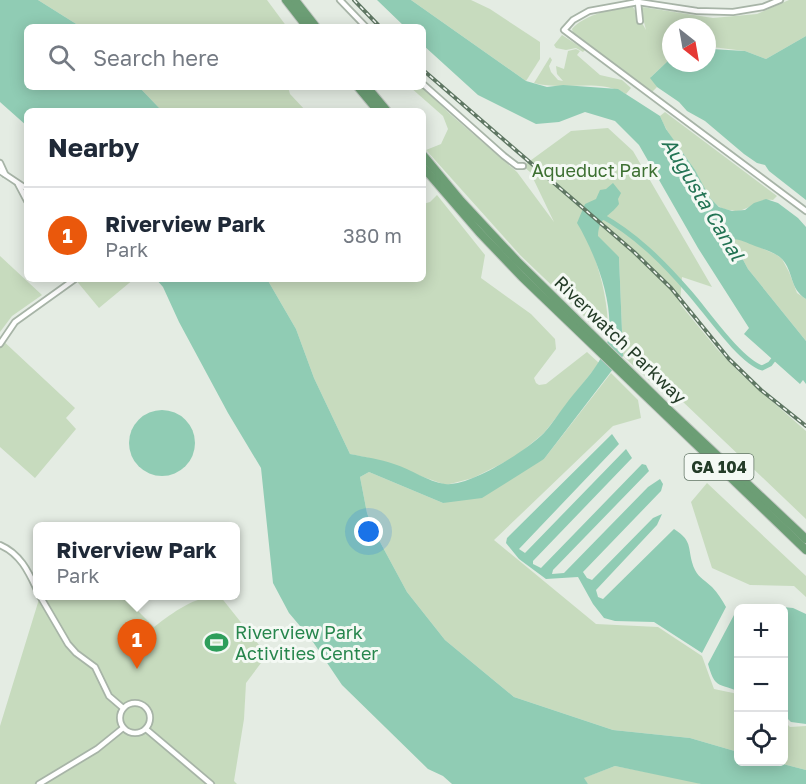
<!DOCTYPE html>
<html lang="en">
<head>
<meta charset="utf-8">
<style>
	body { margin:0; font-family:"Golos Text",sans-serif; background:#f2f2f3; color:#1f2937 }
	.controls { position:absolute; right:18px; bottom:18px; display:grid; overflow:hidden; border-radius:9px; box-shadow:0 3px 15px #0003 }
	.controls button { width:54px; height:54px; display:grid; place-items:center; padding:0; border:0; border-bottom:2px solid #e0e1e3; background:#fff; color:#1f2937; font:30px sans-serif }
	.compass { position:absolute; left:662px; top:18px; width:54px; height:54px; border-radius:50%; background:#fff; box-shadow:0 3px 15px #0003; rotate:149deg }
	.you { position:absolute; left:369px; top:532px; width:21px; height:21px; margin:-15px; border:4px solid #fff; border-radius:50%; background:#1a73e8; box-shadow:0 0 0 9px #1a73e833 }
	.badge { display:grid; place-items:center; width:39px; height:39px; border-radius:50%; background:#ea580c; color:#fff; font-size:20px; font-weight:700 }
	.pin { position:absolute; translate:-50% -50px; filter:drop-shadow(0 2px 3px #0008) }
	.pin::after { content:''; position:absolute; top:32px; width:21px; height:18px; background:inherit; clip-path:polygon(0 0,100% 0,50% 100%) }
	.popup { position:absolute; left:33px; top:522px; width:207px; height:78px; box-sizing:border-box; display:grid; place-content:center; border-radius:9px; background:#fff; filter:drop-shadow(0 2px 4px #0005); font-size:20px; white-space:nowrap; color:#747a83 }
	.popup b { font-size:22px; color:#1f2937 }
	.popup::after { content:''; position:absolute; left:50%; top:100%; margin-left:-12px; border:12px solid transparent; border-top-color:#fff }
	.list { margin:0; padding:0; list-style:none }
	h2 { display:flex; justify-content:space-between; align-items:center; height:78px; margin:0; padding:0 24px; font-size:26px }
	h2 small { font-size:20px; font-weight:400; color:#747a83 }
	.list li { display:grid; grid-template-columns:39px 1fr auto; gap:18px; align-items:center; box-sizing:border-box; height:96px; padding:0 24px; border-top:2px solid #e0e1e3 }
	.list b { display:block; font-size:22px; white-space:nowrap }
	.list p { margin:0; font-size:20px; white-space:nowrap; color:#747a83 }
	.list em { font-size:20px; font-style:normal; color:#747a83 }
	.icon { flex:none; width:33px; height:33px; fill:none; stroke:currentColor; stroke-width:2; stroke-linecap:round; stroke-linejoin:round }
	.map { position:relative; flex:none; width:806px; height:784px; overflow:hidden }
	.search { position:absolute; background:#fff; box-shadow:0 3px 15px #0003; left:24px; top:24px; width:402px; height:66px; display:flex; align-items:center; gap:15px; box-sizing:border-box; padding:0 21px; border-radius:9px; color:#747a83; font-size:22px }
	.panel { position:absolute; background:#fff; box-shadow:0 3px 15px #0003; left:24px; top:108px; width:402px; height:174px; border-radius:9px }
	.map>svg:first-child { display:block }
</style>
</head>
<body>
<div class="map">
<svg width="806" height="784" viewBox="0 0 806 784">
	<rect width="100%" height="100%" fill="#e4ece3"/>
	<!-- green -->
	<g fill="#c7dbbe">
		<polygon points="38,0 267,0 287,27 81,27"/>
		<polygon points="411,0 471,0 490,9 540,42 540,59 526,81"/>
		<path d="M789 0H806V36L766 59 745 51 712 47 713 49H707V27H671V58L651 77 657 87 652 92 573 33 572 29C585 14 614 8 633 7L646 30 642 14V7L713 18 757 14Z"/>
		<polygon points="562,35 585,50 583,52 576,48 566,50 556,48 554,45"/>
		<path d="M576 49 580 51 577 55 600 75 622 80 631 88 626 94C600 78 563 91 534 83L550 57 552 60 549 66 551 72 558 80 563 81 557 74 556 66 564 69 568 51Z"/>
		<polygon points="139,87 288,87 290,94 306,111 162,111"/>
		<path d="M410 87H422L450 114 517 172 554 222 530 172 523 166 571 131 608 128 633 151 712 287 682 277 680 304 717 349 741 374 806 431V519L660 380 653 384 623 356 619 257 590 245C602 276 609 306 608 339L520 255 426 150 441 144 448 129 443 116Z"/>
		<path d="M665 112 777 196 773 200C757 198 749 211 735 211 729 210 721 209 717 205 706 197 702 182 695 171 684 152 668 137 660 116Z"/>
		<polygon points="437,195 485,255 481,278 531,314 555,339 556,349 534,378 536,383 539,385 546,384 587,352 599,363 544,433 515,457 473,478 446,485 369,458 350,454 314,378 296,329 267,279 423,279 423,204 430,202"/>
		<polygon points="732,239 742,239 777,255 782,259 789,272 797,293 806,299 806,341 748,269"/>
		<polygon points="0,256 42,295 12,316 0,332"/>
		<polygon points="75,279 134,279 99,308"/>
		<polygon points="0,338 75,408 66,418 76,429 35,478 0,447"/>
		<polygon points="611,373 638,400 641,418 613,426 494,540 596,624 658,627 702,656 714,689 738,694 738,752 690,738 613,730 514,697 445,640 407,592 373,529 367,513 360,477 369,472 443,503 544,459"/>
		<polygon points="707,483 806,576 806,597 794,586 750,585 712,568 691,502"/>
		<path d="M40 596H123L154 627C174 612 194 596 220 596L267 655 246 683 244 719 234 781 237 784H0V726Z"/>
		<polygon points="784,721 790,727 806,726 806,770 775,762 784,762"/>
		<polygon points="615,766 693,781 701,784 588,784 583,778"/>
	</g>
	<!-- water -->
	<g fill="#90ccb4">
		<polygon points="0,0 38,0 81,27 27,27 27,87 139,87 162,111 27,111 27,126 0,102"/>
		<path d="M377 0H411L526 81 547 87 563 85 618 89 660 116 666 129 695 170 710 198 719 207 732 211 745 210 754 203 766 199 778 203 798 218 806 227V299C789 288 794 272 782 259 775 252 763 249 755 246 747 243 741 239 732 239L748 269 806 341V384L803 380 800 384 744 334 749 328 698 248 639 145 615 121 585 112 559 122 536 124 478 95 423 45V27H405Z"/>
		<polygon points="806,36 806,200 769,171 765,165 757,163 744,154 705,121 687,111 679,102 657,87 650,78 671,58 671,63 707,63 707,49 711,49 745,51 766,59"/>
		<path d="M613 183 621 193 618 199 619 204C609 218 599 216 598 236L619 257 623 356 544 459 482 498 443 503 369 472 360 477 367 513 373 529 407 592 445 640 514 697 613 730 690 738 738 752V762H775L806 770V784H701L615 766 584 778 588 784H452L443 776 428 769 342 685 311 639 289 613 273 583 261 468 228 413 179 322 163 287 156 279H267L296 329 314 378 350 454C365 457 380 459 394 464 411 469 428 482 445 484 470 487 527 450 544 433 552 424 559 413 566 404 581 384 602 365 608 340 615 304 595 253 577 223L585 204 596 199 600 190 606 189Z"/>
		<circle cx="162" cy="443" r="33"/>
		<path d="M612 434 619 444 519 549 525 553 626 449 632 458 533 561V564L541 568 642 464 646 465 649 471 553 570 552 574 564 573 648 487 660 479 663 484 661 491 583 572 587 578 592 580 653 518 662 514 657 525 596 590 598 597 603 599 674 529C695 542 686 550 695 570 699 578 706 581 712 587 718 593 722 600 726 607L702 653 654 622 615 621 604 618 593 604 578 577 546 579 519 559 506 543 507 538Z"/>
		<polygon points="773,606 793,608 806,614 806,724 791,722 784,715 784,608 763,608"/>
		<path d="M738 613V691C717 683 715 688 708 664L734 615Z"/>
	</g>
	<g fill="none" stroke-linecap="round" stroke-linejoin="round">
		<!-- canal -->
		<path stroke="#90ccb4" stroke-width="5" d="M600 215C635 234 663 262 689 292 706 311 739 360 762 368L770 364 777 355"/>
		<defs>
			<g id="minor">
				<polyline points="340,0 366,27"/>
				<polyline points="780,0 763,7 733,12 697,11 638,2 589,11 573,20 564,30 806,211"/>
				<polyline points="638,2 640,21"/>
				<polyline points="423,84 504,156 517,166 523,166"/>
				<polyline points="0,163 5,174"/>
				<polyline points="0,171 27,189"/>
				<polyline points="18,184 27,201"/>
				<polyline points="0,344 15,322 75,279"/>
				<path d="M0 545C21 554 29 573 38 592"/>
				<polyline points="40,596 68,644 76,653 95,667 109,696 123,708"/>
				<circle cx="135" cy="718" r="15"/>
				<polyline points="146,729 211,784"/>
				<polyline points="39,784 97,749 123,728"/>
			</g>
			<polyline id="tertiary" points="637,0 638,2"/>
			<g id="primary">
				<polyline points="286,0 307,27"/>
				<polyline points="295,0 316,27"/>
				<polyline points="358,87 378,111"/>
				<polyline points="367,87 387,111"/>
				<polyline points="423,155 461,201 517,261 668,409 806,539"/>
				<polyline points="423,167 479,232 522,277 806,550"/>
			</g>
		</defs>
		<!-- minor casing -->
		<use href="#minor" stroke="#a7b4a7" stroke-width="8"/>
		<!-- tertiary casing -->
		<use href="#tertiary" stroke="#a7b4a7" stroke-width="9"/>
		<!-- primary casing -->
		<use href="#primary" stroke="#c2c8c3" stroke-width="10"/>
		<!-- minor -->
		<use href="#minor" stroke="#fff" stroke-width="4.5"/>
		<!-- tertiary -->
		<use href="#tertiary" stroke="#fff" stroke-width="6"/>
		<!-- primary -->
		<use href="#primary" stroke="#6c9e75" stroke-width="8"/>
		<defs>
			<g id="rail">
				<polyline points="354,0 380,27"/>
				<polyline points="423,70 634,252 671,288 729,359 761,390 806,426"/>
			</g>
		</defs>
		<!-- rail casing -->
		<use href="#rail" stroke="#5f7763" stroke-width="4"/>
		<!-- rail -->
		<use href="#rail" stroke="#f4f9f4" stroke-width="1.5" stroke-dasharray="4.5" stroke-linecap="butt"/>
	</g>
	<!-- icons -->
	<defs>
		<symbol id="stadium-bare" viewBox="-9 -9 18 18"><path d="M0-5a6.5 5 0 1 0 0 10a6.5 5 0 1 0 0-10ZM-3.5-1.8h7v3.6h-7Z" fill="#2e9e5b" stroke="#f4f9f4" stroke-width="2.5" paint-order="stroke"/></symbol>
	</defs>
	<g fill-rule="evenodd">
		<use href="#stadium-bare" x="200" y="626" width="33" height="33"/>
	</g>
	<g text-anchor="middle" stroke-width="6" stroke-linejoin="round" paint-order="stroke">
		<!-- shield labels -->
		<rect fill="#f4f9f4" stroke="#627565" stroke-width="1.5" x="684.5" y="454" width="69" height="26" rx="4.5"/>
		<g font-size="16" font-weight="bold" fill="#243c28">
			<text x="719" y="473">GA 104</text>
		</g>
		<!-- park labels -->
		<g font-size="18" fill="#3d7032" stroke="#f4f9f4">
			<text x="595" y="177">Aqueduct Park</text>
		</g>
		<!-- street labels -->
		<g font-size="18" fill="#243c28" stroke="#f4f9f4">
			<text transform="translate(620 340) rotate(44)" y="6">Riverwatch Parkway</text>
		</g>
		<!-- leisure labels -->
		<g font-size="18" fill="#27864d" stroke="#f4f9f4" text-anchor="start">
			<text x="235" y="639">Riverview Park<tspan x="235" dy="21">Activities Center</tspan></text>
		</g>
		<!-- water labels -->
		<g font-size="20" font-style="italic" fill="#237454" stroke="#f4f9f4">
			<text transform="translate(703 199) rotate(59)" y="7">Augusta Canal</text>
		</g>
	</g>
</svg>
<div class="controls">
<button>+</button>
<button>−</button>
<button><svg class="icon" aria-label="locate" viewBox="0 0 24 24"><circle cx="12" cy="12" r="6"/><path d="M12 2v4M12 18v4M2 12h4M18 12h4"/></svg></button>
</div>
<svg class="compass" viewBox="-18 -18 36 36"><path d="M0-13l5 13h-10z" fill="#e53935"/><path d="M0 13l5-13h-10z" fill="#747a83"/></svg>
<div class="you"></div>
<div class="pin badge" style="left:137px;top:669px">1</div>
<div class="popup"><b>Riverview Park</b>Park</div>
<div class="search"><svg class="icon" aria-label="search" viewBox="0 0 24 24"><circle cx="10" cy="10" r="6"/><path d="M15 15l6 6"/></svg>Search here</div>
<section class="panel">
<h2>Nearby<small></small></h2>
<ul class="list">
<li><span class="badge">1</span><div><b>Riverview Park</b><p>Park</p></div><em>380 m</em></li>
</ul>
</section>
</div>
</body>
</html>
